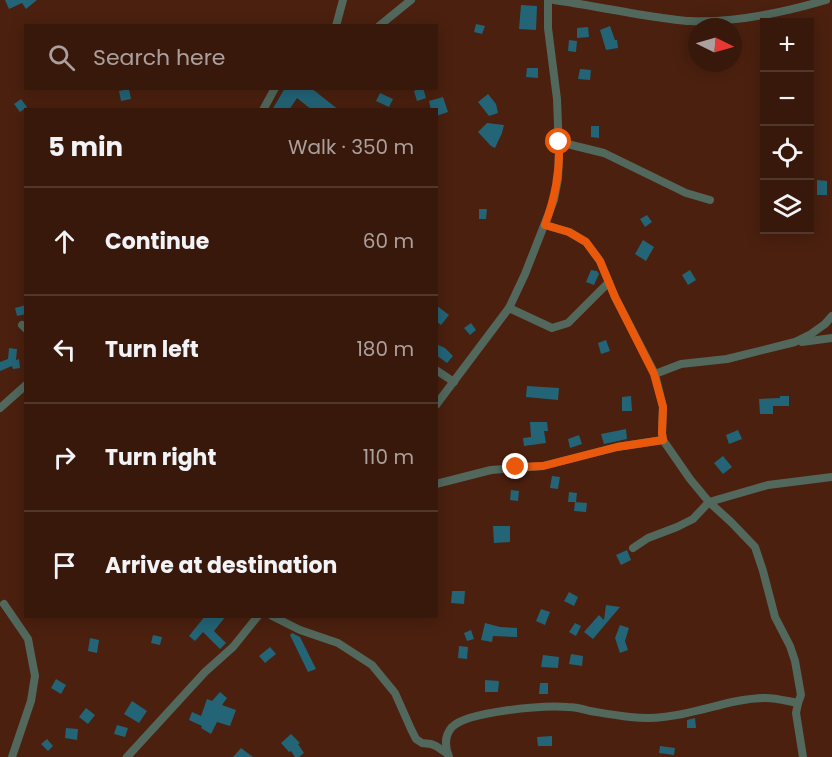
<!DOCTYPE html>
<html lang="en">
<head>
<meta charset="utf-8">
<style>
	body { margin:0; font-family:Poppins,sans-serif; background:#3f2114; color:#f1f3f6 }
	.controls { position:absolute; right:18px; top:18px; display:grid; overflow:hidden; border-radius:0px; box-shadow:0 3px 15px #0003 }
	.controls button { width:54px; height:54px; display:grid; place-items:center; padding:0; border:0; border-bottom:2px solid #52372c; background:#38180b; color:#f1f3f6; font:30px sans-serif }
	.compass { position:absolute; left:688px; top:18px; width:54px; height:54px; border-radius:50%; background:#38180b; box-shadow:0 3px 15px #0003; rotate:95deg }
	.stop { position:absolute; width:18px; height:18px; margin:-14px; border:4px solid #ea580c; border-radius:50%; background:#fff }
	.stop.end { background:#ea580c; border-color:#fff; box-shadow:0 2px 6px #0008 }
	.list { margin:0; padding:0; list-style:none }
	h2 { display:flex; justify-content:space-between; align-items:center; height:78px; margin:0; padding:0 24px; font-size:26px }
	h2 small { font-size:20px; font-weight:400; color:#aba09d }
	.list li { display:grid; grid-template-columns:39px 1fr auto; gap:18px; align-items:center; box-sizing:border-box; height:108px; padding:0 24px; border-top:2px solid #52372c }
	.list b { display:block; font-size:22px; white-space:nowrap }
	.list em { font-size:20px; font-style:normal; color:#aba09d }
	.icon { flex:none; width:33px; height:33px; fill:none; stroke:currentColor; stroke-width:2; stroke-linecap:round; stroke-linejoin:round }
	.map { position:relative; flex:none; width:832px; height:757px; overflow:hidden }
	.search { position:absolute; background:#38180b; box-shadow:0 3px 15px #0003; left:24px; top:24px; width:414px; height:66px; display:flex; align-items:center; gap:15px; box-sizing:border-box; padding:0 21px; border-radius:0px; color:#aba09d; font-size:22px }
	.panel { position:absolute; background:#38180b; box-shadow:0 3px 15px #0003; left:24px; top:108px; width:414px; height:510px; border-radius:0px }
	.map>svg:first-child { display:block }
</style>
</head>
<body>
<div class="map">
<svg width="832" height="757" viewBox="0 0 832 757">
	<rect width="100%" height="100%" fill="#4b200f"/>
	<!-- building -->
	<g fill="#236477">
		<polygon points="5,0 37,0 26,9 22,3 9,9"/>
		<polygon points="521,5 537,6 536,30 519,29"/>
		<polygon points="476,24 485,26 482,34 474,32"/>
		<polygon points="610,26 615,40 617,40 618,48 606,50 600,30"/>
		<polygon points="588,27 589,37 577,38 577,28"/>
		<polygon points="569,40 577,41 576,52 568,51"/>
		<polygon points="527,68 538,68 538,78 526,77"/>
		<polygon points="580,69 591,70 590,80 578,79"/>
		<polygon points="285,88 311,88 339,110 312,110 297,98 289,110 272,110"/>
		<polygon points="420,88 423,88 426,98 417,101 414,91"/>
		<polygon points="129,89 131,99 121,101 119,91"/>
		<polygon points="380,93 393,99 389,107 376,101"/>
		<polygon points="488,94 496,104 498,113 489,116 478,102"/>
		<polygon points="443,97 448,112 436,116 436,110 431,110 429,101"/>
		<polygon points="21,99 27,107 20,112 14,104"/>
		<polygon points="487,123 504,125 502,133 495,148 491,146 478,132"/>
		<polygon points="591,126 599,126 599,138 591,137"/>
		<polygon points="817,180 827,181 827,195 817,195"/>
		<polygon points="479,209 487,209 486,219 479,219"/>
		<polygon points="647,215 652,222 645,227 640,219"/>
		<polygon points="643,240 654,247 646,261 635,254"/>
		<polygon points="591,270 597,271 599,274 594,285 586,282"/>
		<polygon points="690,270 696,280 688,285 682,275"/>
		<polygon points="26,305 26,314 17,316 15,308"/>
		<polygon points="436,305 449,315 441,325 436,321"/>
		<polygon points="471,323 476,330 470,335 464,328"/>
		<polygon points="606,340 610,351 601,354 598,343"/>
		<polygon points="436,344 445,348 453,356 447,363 436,355"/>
		<polygon points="9,348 17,349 16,360 19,359 20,368 13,369 12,366 0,371 0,362 8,359"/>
		<polygon points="527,386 559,388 558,400 526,397"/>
		<polygon points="631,396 632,411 622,411 622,397"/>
		<polygon points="780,396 789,396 789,406 773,406 773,414 760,414 759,399 780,398"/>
		<polygon points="530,422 547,422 548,431 544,431 546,443 524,446 523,438 531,437"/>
		<polygon points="626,429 627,439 604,444 601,434"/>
		<polygon points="738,430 742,439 729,444 726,435"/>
		<polygon points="579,435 582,444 570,448 568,439"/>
		<polygon points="723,456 732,467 723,474 714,463"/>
		<polygon points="552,476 560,477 558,489 550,488"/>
		<polygon points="511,490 519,491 518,501 510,500"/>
		<polygon points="569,492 577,493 576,502 568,502"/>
		<polygon points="575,502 587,503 586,512 574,511"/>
		<polygon points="493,526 510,526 510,542 494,543"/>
		<polygon points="627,550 631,560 621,565 616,555"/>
		<polygon points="452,591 465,591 464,604 451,603"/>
		<polygon points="569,592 578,597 574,606 564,601"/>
		<polygon points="606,605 620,607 593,639 584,632 599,615 604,620"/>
		<polygon points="541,609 550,612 545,625 536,621"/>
		<polygon points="205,616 226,616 214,631 226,643 220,649 203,632 195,641 189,636"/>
		<polygon points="485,623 500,627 517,628 517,637 493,636 492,642 481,640"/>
		<polygon points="575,623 581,626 576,636 569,632"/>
		<polygon points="620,625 629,628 625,641 628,650 620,653 615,638"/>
		<polygon points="471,630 474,639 467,641 464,633"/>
		<polygon points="292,633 300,637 316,669 308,672 290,635"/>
		<polygon points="153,635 162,637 160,645 151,643"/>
		<polygon points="90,638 99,640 97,653 88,651"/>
		<polygon points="459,646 468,647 467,659 458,658"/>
		<polygon points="270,647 276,654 265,663 259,656"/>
		<polygon points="571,654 583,656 582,666 569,664"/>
		<polygon points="543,655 559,657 558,668 541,667"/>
		<polygon points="56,679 66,685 61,694 51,688"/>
		<polygon points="485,680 499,681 498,692 485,692"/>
		<polygon points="540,683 548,683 548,694 539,694"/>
		<polygon points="220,692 227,698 222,705 236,710 230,726 217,722 211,734 201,728 202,726 189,720 192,712 201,716 207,699 212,701"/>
		<polygon points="132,701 147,711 139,723 124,714"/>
		<polygon points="86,708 95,715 88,724 79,717"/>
		<polygon points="695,718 696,728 687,728 687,720"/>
		<polygon points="117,725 128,728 125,737 114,734"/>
		<polygon points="66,728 78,729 77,740 65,738"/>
		<polygon points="291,734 300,743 298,744 304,753 299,757 295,757 291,751 289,752 281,743"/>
		<polygon points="552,736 552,746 538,746 537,737"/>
		<polygon points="47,739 53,746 48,751 41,744"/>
		<polygon points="660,746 675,748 674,755 659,753"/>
		<polygon points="241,748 253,757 233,757"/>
	</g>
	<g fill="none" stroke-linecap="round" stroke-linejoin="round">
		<!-- street -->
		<g stroke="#52685c" stroke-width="8">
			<path d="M554 0C590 5 626 13 663 18 672 19 681 21 690 21 736 23 782 13 826 0"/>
			<polyline points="336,26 343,0"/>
			<polyline points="379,26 411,0"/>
			<polyline points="263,110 275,88"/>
			<polyline points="559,142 604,153 686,193 710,200"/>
			<polyline points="545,225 569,232 586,242 600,261 615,297 655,374 663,407 662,433 663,440 690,479 709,502 731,522 755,547 763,571 775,617 790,646 795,661 801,695 798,703 796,713 803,757"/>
			<polyline points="509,308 552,328 568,323 609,282"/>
			<polyline points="22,325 26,329"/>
			<polyline points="802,342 832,338"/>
			<polyline points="436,370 454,382"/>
			<polyline points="655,374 681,364 727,359 795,342 811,334 825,324 832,316"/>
			<polyline points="436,405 509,308 525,274 554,200 558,179 559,152 557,99 548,28 548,0"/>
			<polyline points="0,408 26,385"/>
			<polyline points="436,484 491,470 543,466 617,447 663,440"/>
			<polyline points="633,548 648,538 677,527 693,519 709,502 768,485 832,477"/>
			<polyline points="4,604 28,639 35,676 31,701 12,757"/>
			<polyline points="272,616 300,630 338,643 372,665 395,693 411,729 416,739 422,743 431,744 436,746 448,754"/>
			<polyline points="127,757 205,672 233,647 258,616"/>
			<path d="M449 757C445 747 444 736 452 727 468 711 545 705 568 707 575 707 583 709 590 711 614 715 639 720 663 717 698 714 731 698 766 698 776 698 787 701 798 703"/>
		</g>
	</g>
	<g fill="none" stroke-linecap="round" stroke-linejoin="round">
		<!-- route -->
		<path stroke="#ea580c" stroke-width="8" d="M516 467 543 466 617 447 663 440 662 433 663 407 654 374 615 297 600 261 586 242 569 232 545 225C555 197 560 173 559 142"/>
	</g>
</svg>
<div class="controls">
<button>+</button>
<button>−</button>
<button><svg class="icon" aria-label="locate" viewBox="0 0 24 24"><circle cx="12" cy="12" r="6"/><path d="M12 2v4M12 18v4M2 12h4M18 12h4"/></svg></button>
<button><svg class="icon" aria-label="layers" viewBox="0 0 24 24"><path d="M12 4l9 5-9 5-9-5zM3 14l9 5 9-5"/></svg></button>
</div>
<svg class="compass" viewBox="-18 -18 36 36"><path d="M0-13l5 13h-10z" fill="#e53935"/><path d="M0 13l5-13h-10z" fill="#aba09d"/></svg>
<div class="stop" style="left:559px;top:142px"></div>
<div class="stop end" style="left:516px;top:467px"></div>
<div class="search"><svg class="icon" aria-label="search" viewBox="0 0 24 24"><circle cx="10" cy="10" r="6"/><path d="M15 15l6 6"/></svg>Search here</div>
<section class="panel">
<h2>5 min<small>Walk · 350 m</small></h2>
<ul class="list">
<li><svg class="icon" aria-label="ahead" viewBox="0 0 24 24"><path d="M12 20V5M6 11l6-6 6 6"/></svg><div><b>Continue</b></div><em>60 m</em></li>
<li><svg class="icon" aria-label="left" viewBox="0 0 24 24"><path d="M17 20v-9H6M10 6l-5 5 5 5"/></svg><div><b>Turn left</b></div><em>180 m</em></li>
<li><svg class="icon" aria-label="right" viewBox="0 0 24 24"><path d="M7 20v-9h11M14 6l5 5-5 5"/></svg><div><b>Turn right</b></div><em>110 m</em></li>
<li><svg class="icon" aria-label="arrive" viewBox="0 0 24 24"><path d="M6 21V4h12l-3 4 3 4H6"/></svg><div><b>Arrive at destination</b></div></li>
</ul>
</section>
</div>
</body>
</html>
